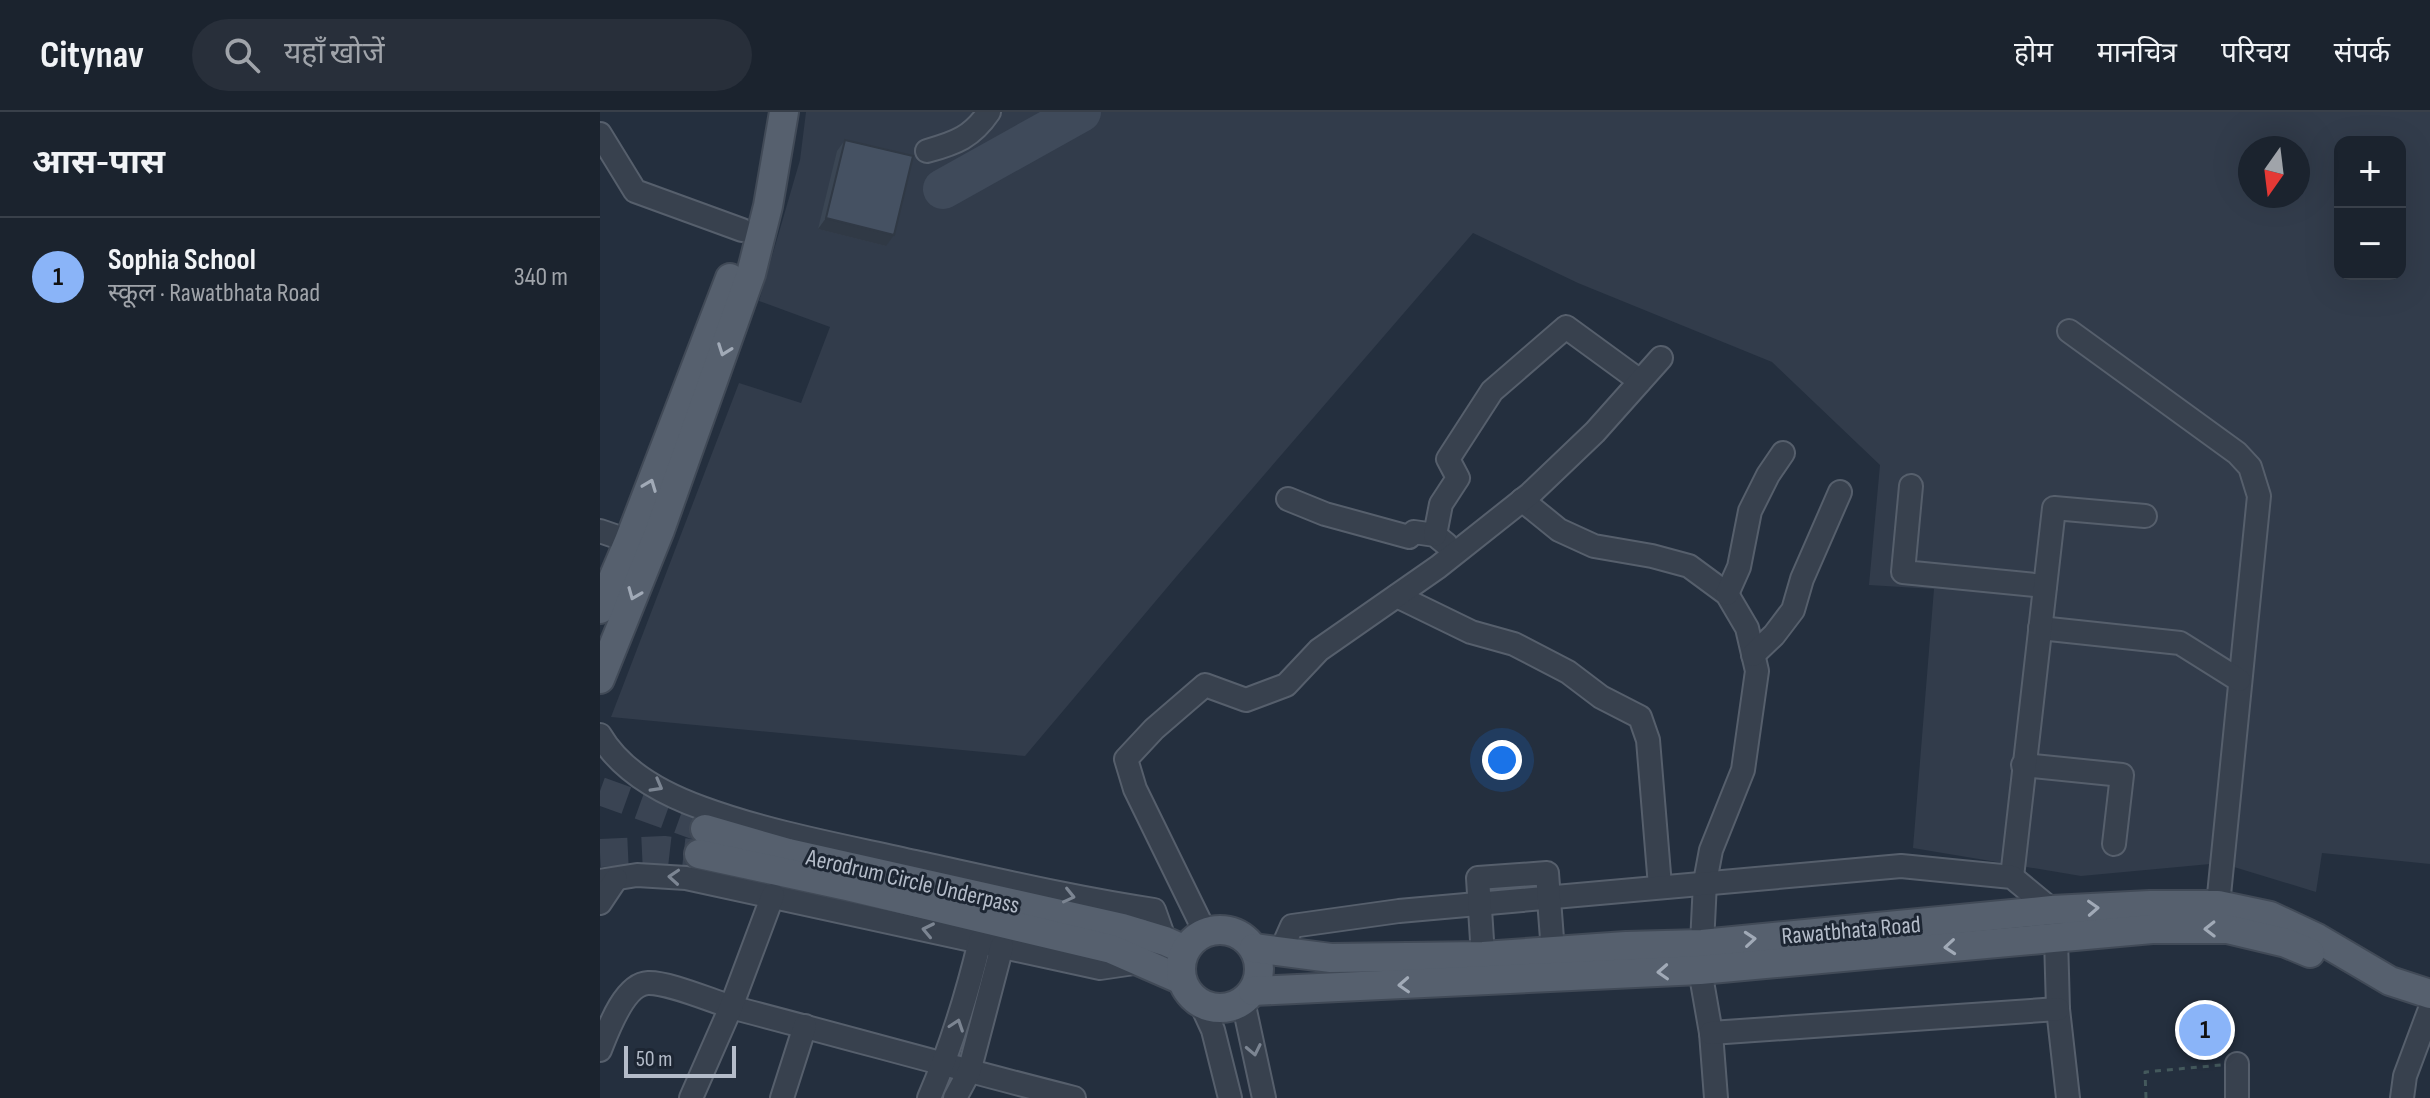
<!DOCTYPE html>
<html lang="hi">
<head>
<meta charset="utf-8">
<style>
	body { margin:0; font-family:"Sofia Sans Condensed","Noto Sans Devanagari",sans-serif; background:#282f3a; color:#f1f3f6 }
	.controls { position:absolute; right:24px; top:24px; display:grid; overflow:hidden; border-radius:16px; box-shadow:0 8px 32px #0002 }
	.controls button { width:72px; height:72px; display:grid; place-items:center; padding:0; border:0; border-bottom:2px solid #39404a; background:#1b232e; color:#f1f3f6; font:40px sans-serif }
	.compass { position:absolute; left:1638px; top:24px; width:72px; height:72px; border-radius:50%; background:#1b232e; box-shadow:0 8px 32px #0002; rotate:194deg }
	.scale { position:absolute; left:24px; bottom:20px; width:112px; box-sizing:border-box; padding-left:8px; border:4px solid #b4bcc9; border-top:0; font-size:22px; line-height:28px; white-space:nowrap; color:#b4bcc9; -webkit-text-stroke:6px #1d2633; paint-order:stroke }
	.you { position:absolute; left:902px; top:648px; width:28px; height:28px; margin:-20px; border:6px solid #fff; border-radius:50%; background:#1a73e8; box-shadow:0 0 0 12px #1a73e833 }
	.badge { display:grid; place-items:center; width:52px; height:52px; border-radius:50%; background:#8ab4f8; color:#111; font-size:26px; font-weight:700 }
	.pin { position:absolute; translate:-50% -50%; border:4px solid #fff; box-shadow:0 2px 8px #0006 }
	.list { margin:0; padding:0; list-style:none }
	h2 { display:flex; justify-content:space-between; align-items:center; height:104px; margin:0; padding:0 32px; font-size:34px }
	h2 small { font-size:26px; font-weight:400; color:#a0a4aa }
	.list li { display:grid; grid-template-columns:52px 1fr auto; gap:24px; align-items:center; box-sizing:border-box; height:120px; padding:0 32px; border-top:2px solid #39404a }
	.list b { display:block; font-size:30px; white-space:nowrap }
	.list p { margin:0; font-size:26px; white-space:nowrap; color:#a0a4aa }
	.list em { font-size:26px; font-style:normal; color:#a0a4aa }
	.icon { flex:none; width:44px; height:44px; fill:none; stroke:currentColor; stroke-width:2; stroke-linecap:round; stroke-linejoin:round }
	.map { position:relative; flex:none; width:1830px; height:986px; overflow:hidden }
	header { display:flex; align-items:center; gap:48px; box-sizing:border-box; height:112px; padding:0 40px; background:#1b232e; border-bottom:2px solid #39404a }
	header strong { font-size:38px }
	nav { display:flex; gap:44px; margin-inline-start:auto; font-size:28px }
	.search { width:560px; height:72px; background:#282f3a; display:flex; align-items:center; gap:20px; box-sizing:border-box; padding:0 28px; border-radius:44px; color:#a0a4aa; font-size:30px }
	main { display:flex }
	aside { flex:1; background:#1b232e }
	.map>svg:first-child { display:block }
</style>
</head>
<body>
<header>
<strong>Citynav</strong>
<div class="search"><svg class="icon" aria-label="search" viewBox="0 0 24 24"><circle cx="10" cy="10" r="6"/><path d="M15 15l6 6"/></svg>यहाँ खोजें</div>
<nav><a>होम</a><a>मानचित्र</a><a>परिचय</a><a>संपर्क</a></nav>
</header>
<main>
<aside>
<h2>आस-पास<small></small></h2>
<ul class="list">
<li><span class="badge">1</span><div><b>Sophia School</b><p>स्कूल · Rawatbhata Road</p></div><em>340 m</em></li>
</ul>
</aside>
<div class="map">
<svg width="1830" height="986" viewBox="0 0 1830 986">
	<rect width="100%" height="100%" fill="#242f3e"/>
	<!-- airport -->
	<path fill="#323c4b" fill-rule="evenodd" d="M206 0H1830V752L1722 741 1716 780 1621 751 1481 764 1313 736 1334 477 1269 473 1280 353 1172 250 978 171 873 121 576 465 425 644 11 605 139 271 201 291 230 215 159 189 200 48ZM1740 30H1800V162H1740ZM1650 36H1698V84H1650Z"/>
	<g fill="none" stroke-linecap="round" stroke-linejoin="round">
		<!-- taxiway -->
		<polyline stroke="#3f4a5a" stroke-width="40" points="343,77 481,0"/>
		<!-- major-tunnel -->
		<g stroke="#3a4453" stroke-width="28" stroke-dasharray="28 14" stroke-linecap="butt">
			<polyline points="0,679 105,717"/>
			<polyline points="0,741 64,738 99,742"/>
		</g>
		<defs>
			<g id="minor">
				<polyline points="0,22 35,79 142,118"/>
				<path d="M327 39C356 31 372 25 389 0"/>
				<polyline points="1469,219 1637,341 1650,355 1659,384 1618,793"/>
				<polyline points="1311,374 1303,460 1445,474"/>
				<polyline points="688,387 725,402 809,425 814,420 835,423 846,432"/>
				<polyline points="922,388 959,418 994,434 1052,444 1089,454 1127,482 1147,516 1157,559 1143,658 1111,738 1105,770 1102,832"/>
				<polyline points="0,419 29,429"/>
				<polyline points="835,423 841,392 858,366 848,347 892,279 966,215 1040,269"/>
				<polyline points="1127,482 1139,455 1150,399 1168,363 1183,341"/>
				<polyline points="797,484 871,520 914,532 968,560 1001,585 1040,605 1048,628 1060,774"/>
				<polyline points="1440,516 1580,531 1639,568"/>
				<polyline points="1153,543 1174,523 1193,498 1202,467 1240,380"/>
				<path d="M0 623C21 659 63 682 102 696 170 721 244 734 315 750 394 767 473 786 554 798L565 829"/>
				<polyline points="1423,653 1522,663 1514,732"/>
				<polyline points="1412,765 1454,396 1545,404"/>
				<polyline points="0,769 37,763 86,766 500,856 541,850"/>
				<polyline points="0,791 16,767"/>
				<polyline points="605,820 535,677 526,647 554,617 605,573 646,588 686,573 719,538 838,455 930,382 995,320 1061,246"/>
				<polyline points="680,841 692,814 799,799 1301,754 1412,765 1452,798 1456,826 1458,897 1468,986"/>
				<polyline points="883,844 878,766 947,761 953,840"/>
				<polyline points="1100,858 1111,921 1116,986"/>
				<polyline points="643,889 664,986"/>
				<polyline points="601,892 613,918 630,986"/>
				<polyline points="1111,921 1458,897"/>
				<path d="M0 938C8 918 24 872 48 871 70 870 118 892 142 898 253 927 363 958 474 986"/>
				<polyline points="91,986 131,895 173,783"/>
				<polyline points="182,986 205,914"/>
				<path d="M329 986C351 935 367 883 380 829"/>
				<polyline points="355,986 369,960 402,834"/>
				<polyline points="1637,986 1637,952"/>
				<polyline points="1802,986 1805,964 1830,897"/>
			</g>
			<g id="major">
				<polyline points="0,497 29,429 130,166"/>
				<polyline points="0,567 60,418 151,162 168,94 184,0"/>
				<polyline points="105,717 188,741 522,816 565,829 585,838"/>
				<polyline points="99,742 247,774 511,837 582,868"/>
				<circle cx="620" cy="857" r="39"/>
				<polyline points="654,836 731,846 883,844 1026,834 1102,832 1452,798 1550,793 1618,793 1670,804 1717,826 1790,869 1830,882"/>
				<polyline points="653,879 1100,858 1552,817 1627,817 1686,831 1710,841"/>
			</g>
		</defs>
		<!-- minor casing -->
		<use href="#minor" stroke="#565f6c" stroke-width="26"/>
		<!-- major casing -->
		<use href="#major" stroke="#414a57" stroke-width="32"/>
		<!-- path -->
		<polyline stroke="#44595c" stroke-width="3" stroke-dasharray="6 6" stroke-linecap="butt" points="1546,986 1545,960 1621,953"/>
		<!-- minor -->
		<use href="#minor" stroke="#38414e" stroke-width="22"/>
		<!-- major -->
		<use href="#major" stroke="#56606e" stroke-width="28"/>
	</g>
	<!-- wall -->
	<polygon fill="#3b4654" points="245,28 286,134 218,117 237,39"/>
	<!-- shaded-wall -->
	<polygon fill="#303945" points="226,106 294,123 286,134 218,117"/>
	<!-- building -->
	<polygon fill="#455162" stroke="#303945" stroke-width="2" points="245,28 313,44 294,123 226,106"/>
	<!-- one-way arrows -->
	<defs><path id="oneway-chevron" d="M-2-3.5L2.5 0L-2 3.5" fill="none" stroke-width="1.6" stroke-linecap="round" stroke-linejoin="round" transform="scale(2)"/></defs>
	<g stroke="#a1aab7">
		<use href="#oneway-chevron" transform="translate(124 238) rotate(110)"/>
		<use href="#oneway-chevron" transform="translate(50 373) rotate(-69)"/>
		<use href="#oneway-chevron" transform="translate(34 482) rotate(112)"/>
		<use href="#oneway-chevron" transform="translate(1493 796) rotate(-3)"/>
		<use href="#oneway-chevron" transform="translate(1610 817) rotate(179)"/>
		<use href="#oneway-chevron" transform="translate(1150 827) rotate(-5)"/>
		<use href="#oneway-chevron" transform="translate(1350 835) rotate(175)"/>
		<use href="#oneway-chevron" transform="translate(1063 860) rotate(177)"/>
		<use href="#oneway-chevron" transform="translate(804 873) rotate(177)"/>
	</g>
	<g stroke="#7c8592">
		<use href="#oneway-chevron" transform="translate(57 674) rotate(29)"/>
		<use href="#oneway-chevron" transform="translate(74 765) rotate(-176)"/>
		<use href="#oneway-chevron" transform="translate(469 784) rotate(13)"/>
		<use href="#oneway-chevron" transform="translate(328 818) rotate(-168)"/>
		<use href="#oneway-chevron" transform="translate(357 913) rotate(-71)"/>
		<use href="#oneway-chevron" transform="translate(654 938) rotate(78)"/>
	</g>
	<g text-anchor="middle" stroke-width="6" stroke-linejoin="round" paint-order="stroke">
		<!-- street labels -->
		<g font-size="24" fill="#b4bcc9" stroke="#1d2633">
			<text transform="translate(313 769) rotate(13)" y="8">Aerodrum Circle Underpass</text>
			<text transform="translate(1251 818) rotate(-5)" y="8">Rawatbhata Road</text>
		</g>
	</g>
</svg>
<div class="controls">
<button>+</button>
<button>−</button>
</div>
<svg class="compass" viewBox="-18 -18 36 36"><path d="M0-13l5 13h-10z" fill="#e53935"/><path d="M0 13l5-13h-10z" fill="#a0a4aa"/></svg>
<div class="scale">50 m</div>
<div class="you"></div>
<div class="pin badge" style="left:1605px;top:918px">1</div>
</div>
</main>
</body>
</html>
